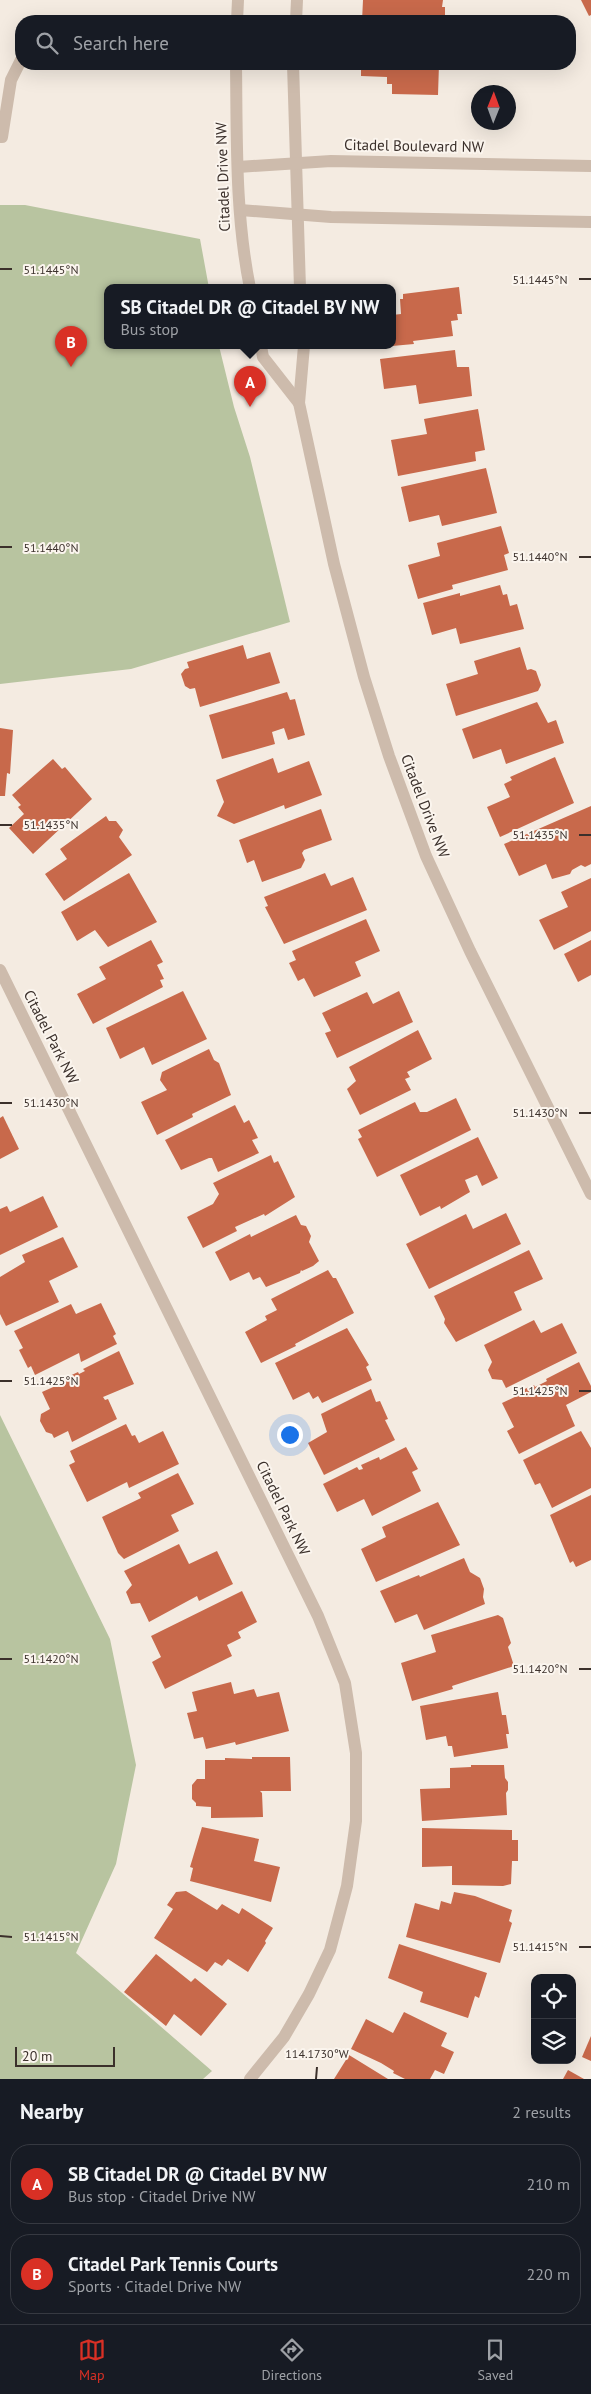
<!DOCTYPE html>
<html lang="en">
<head>
<meta charset="utf-8">
<style>
	body { margin:0; font-family:"PT Sans",sans-serif; background:#20242c; color:#f1f3f6 }
	.controls { position:absolute; right:15px; bottom:15px; display:grid; overflow:hidden; border-radius:10px; box-shadow:0 5px 20px #0002 }
	.controls button { width:45px; height:45px; display:grid; place-items:center; padding:0; border:0; border-bottom:1px solid #363941; background:#171b24; color:#f1f3f6; font:25px sans-serif }
	.compass { position:absolute; left:471px; top:85px; width:45px; height:45px; border-radius:50%; background:#171b24; box-shadow:0 5px 20px #0002; rotate:1deg }
	.scale { position:absolute; left:15px; bottom:12px; width:100px; box-sizing:border-box; padding-left:5px; border:2px solid #3b302b; border-top:0; font-size:14px; line-height:18px; white-space:nowrap; color:#3b302b; -webkit-text-stroke:4px #fbf5ee; paint-order:stroke }
	.you { position:absolute; left:289px; top:1434px; width:18px; height:18px; margin:-12px; border:4px solid #fff; border-radius:50%; background:#1a73e8; box-shadow:0 0 0 8px #1a73e833 }
	.badge { display:grid; place-items:center; width:32px; height:32px; border-radius:50%; background:#d93025; color:#fff; font-size:16px; font-weight:700 }
	.pin { position:absolute; translate:-50% -41px; filter:drop-shadow(0 1px 2px #0008) }
	.pin::after { content:''; position:absolute; top:26px; width:18px; height:15px; background:inherit; clip-path:polygon(0 0,100% 0,50% 100%) }
	.popup { position:absolute; left:104px; top:284px; width:292px; height:65px; box-sizing:border-box; display:grid; place-content:center; border-radius:10px; background:#171b24; filter:drop-shadow(0 1px 4px #0005); font-size:16px; white-space:nowrap; color:#9ea1a6 }
	.popup b { font-size:19px; color:#f1f3f6 }
	.popup::after { content:''; position:absolute; left:50%; top:100%; margin-left:-10px; border:10px solid transparent; border-top-color:#171b24 }
	.list { margin:0; padding:0; list-style:none }
	h2 { display:flex; justify-content:space-between; align-items:center; height:65px; margin:0; padding:0 20px; font-size:21px }
	h2 small { font-size:16px; font-weight:400; color:#9ea1a6 }
	.list li { display:grid; grid-template-columns:32px 1fr auto; gap:15px; align-items:center; box-sizing:border-box; height:80px; margin:0 10px 10px; padding:0 10px; border:1px solid #363941; border-radius:20px }
	.list b { display:block; font-size:19px; white-space:nowrap }
	.list p { margin:0; font-size:16px; white-space:nowrap; color:#9ea1a6 }
	.list em { font-size:16px; font-style:normal; color:#9ea1a6 }
	.icon { flex:none; width:28px; height:28px; fill:none; stroke:currentColor; stroke-width:2; stroke-linecap:round; stroke-linejoin:round }
	.map { position:relative; flex:none; width:591px; height:2079px; overflow:hidden }
	.search { position:absolute; background:#171b24; box-shadow:0 5px 20px #0002; left:15px; right:15px; top:15px; height:55px; display:flex; align-items:center; gap:12px; box-sizing:border-box; padding:0 18px; border-radius:20px; color:#9ea1a6; font-size:19px }
	.sheet { height:245px; background:#171b24 }
	nav { display:flex; justify-content:space-around; align-items:center; box-sizing:border-box; height:70px; border-top:1px solid #363941; background:#171b24; font-size:14px; color:#9ea1a6 }
	nav a { display:grid; justify-items:center; gap:2px }
	nav .on { color:#d93025 }
	.map>svg:first-child { display:block }
</style>
</head>
<body>
<div class="map">
<svg width="591" height="2079" viewBox="0 0 591 2079">
	<rect width="100%" height="100%" fill="#f4ebe1"/>
	<!-- green -->
	<g fill="#b8c4a0">
		<polygon points="0,205 25,205 200,239 209,288 108,288 108,346 219,346 234,407 250,457 290,622 131,669 0,684"/>
		<polygon points="0,1415 110,1639 136,1765 116,1864 76,1953 212,2071 203,2079 0,2079"/>
	</g>
	<!-- building -->
	<g fill="#c8694b">
		<polygon points="363,0 443,0 442,7 445,7 445,21 362,21"/>
		<polygon points="581,0 591,0 591,15 589,16"/>
		<polygon points="361,64 439,64 438,95 392,94 392,84 387,84 387,77 361,76"/>
		<polygon points="459,287 462,314 457,314 458,320 451,321 453,336 413,341 414,344 392,346 392,315 401,314 400,299 403,299 403,294"/>
		<polygon points="455,350 457,367 469,367 472,396 419,404 416,385 384,389 380,359"/>
		<polygon points="478,409 485,450 475,452 476,461 398,476 391,440 427,434 424,419"/>
		<polygon points="486,468 497,513 442,526 439,515 409,522 401,487"/>
		<polygon points="501,526 509,553 504,555 508,570 452,585 453,589 418,599 408,565 440,556 437,543"/>
		<polygon points="500,585 503,595 507,594 510,606 517,604 524,629 460,644 456,628 432,635 423,603 460,593 460,596"/>
		<polygon points="243,645 247,659 270,652 280,683 200,707 195,688 190,689 185,686 181,674 185,669 189,668 187,662"/>
		<polygon points="520,647 527,670 531,669 536,671 541,685 538,691 456,716 446,684 478,674 474,661"/>
		<polygon points="287,692 290,700 295,699 305,735 288,740 284,728 272,732 275,744 222,759 209,715"/>
		<polygon points="537,702 548,723 556,720 564,743 506,764 501,749 473,759 462,729"/>
		<polygon points="0,728 13,730 10,774 7,773 5,796 0,796"/>
		<polygon points="555,757 574,803 500,837 487,807 510,797 504,784 512,780 510,777"/>
		<polygon points="273,758 278,773 309,761 322,795 285,809 284,805 234,824 217,816 224,802 216,780"/>
		<polygon points="53,759 62,769 65,767 92,799 33,854 9,828 24,814 18,807 21,805 12,795"/>
		<polygon points="591,806 591,864 585,867 581,865 572,870 570,874 552,879 546,864 519,876 504,844"/>
		<polygon points="321,809 332,840 304,850 302,853 305,860 301,868 262,882 254,860 247,863 239,840"/>
		<polygon points="106,816 109,821 116,821 123,830 119,837 132,855 64,901 45,874 67,859 60,849"/>
		<polygon points="129,873 157,922 108,947 95,930 77,941 61,912"/>
		<polygon points="325,873 331,886 353,877 367,910 284,944 265,907 268,906 264,897"/>
		<polygon points="591,878 591,931 554,950 539,920 568,907 561,892"/>
		<polygon points="366,919 380,951 355,962 361,976 314,997 304,978 298,981 289,963 296,960 292,951"/>
		<polygon points="151,940 163,962 157,965 164,979 160,980 163,987 93,1024 77,994 106,979 99,967"/>
		<polygon points="591,940 591,975 578,982 564,954"/>
		<polygon points="183,991 207,1039 152,1065 144,1047 120,1059 106,1028"/>
		<polygon points="399,991 413,1022 337,1058 325,1033 331,1031 322,1013 367,992 373,1004"/>
		<polygon points="418,1030 432,1059 407,1072 410,1077 405,1079 411,1090 360,1115 347,1089 356,1081 349,1067"/>
		<polygon points="209,1049 214,1060 219,1063 231,1095 192,1114 193,1117 157,1135 141,1102 167,1090 160,1080 162,1072"/>
		<polygon points="456,1098 471,1130 377,1177 358,1139 362,1137 358,1130 415,1102 420,1112 427,1112"/>
		<polygon points="235,1105 244,1123 249,1120 258,1138 252,1140 259,1153 218,1172 212,1158 209,1158 181,1170 165,1140"/>
		<polygon points="3,1116 19,1149 0,1159 0,1118"/>
		<polygon points="478,1137 498,1178 482,1186 477,1175 465,1180 470,1192 441,1209 440,1206 420,1216 400,1175"/>
		<polygon points="271,1155 274,1163 278,1161 295,1197 265,1216 264,1214 235,1227 237,1231 203,1248 187,1217 213,1204 219,1194 213,1183"/>
		<polygon points="43,1196 58,1227 0,1255 0,1209 7,1206 10,1212"/>
		<polygon points="506,1213 521,1244 429,1289 406,1244 466,1214 473,1229"/>
		<polygon points="296,1215 301,1225 306,1226 311,1236 309,1242 319,1261 313,1266 302,1271 301,1270 300,1273 266,1287 260,1277 253,1280 249,1272 230,1281 215,1252 250,1234 251,1237"/>
		<polygon points="63,1237 78,1267 49,1281 59,1302 6,1326 0,1314 0,1277 25,1262 22,1255"/>
		<polygon points="529,1250 543,1279 514,1292 522,1310 456,1342 444,1323 445,1319 434,1296"/>
		<polygon points="328,1270 333,1278 336,1278 354,1313 295,1344 296,1346 261,1363 245,1332 267,1320 265,1316 277,1310 271,1299"/>
		<polygon points="101,1303 116,1334 113,1336 117,1344 81,1362 79,1353 35,1375 31,1366 28,1368 19,1350 23,1348 14,1331 71,1304 76,1314"/>
		<polygon points="534,1320 541,1333 562,1323 577,1353 506,1388 502,1380 492,1379 488,1370 492,1362 484,1345"/>
		<polygon points="347,1328 369,1365 366,1367 372,1380 322,1403 318,1396 313,1399 309,1392 293,1400 275,1363"/>
		<polygon points="119,1351 134,1384 103,1397 105,1400 108,1399 117,1419 72,1442 68,1431 54,1438 52,1434 46,1432 40,1421 41,1414 50,1409 42,1392 60,1384 59,1381 78,1372 79,1374 85,1371 83,1369"/>
		<polygon points="579,1362 591,1386 591,1392 566,1405 575,1426 519,1454 507,1431 514,1427 502,1403 521,1394 520,1391 534,1385 535,1387 547,1381 546,1379"/>
		<polygon points="371,1389 376,1402 380,1401 388,1419 385,1420 395,1440 324,1475 308,1443 327,1432 321,1414"/>
		<polygon points="126,1424 132,1436 135,1435 139,1443 163,1431 179,1464 129,1488 127,1482 87,1502 69,1465 75,1462 70,1451"/>
		<polygon points="581,1431 591,1448 591,1488 552,1508 540,1483 535,1485 523,1460"/>
		<polygon points="406,1447 418,1469 412,1472 421,1491 372,1516 364,1499 337,1512 323,1484 357,1467 359,1470 363,1469 361,1465 379,1457 380,1460"/>
		<polygon points="178,1473 194,1504 171,1515 179,1531 124,1559 118,1553 102,1517 141,1498 138,1493"/>
		<polygon points="591,1495 591,1560 576,1567 573,1561 570,1563 550,1515"/>
		<polygon points="438,1502 460,1545 376,1582 361,1549 386,1537 382,1527"/>
		<polygon points="179,1544 189,1564 217,1551 233,1584 199,1601 197,1596 149,1622 140,1603 131,1604 126,1592 132,1585 124,1571"/>
		<polygon points="464,1558 470,1572 480,1578 484,1589 483,1597 485,1604 424,1630 417,1614 395,1623 380,1591 419,1575 420,1577"/>
		<polygon points="242,1591 257,1622 238,1632 241,1638 227,1645 232,1656 165,1689 152,1662 161,1657 151,1636"/>
		<polygon points="498,1615 503,1618 511,1643 508,1647 514,1666 452,1686 453,1689 412,1701 401,1663 436,1652 431,1635"/>
		<polygon points="231,1682 234,1694 254,1689 257,1697 279,1692 289,1731 236,1745 235,1742 206,1749 203,1737 194,1739 187,1713 197,1711 192,1692"/>
		<polygon points="498,1692 502,1715 506,1715 509,1734 506,1734 508,1748 454,1757 452,1746 448,1746 446,1736 426,1740 420,1706"/>
		<polygon points="252,1757 290,1757 291,1791 260,1791 262,1793 263,1817 211,1818 211,1807 196,1806 196,1803 192,1799 192,1785 197,1779 205,1779 205,1760 225,1760 225,1758 252,1759"/>
		<polygon points="471,1765 504,1765 505,1778 508,1782 508,1790 506,1793 507,1815 422,1821 420,1789 450,1788 450,1768 471,1767"/>
		<polygon points="202,1827 259,1839 254,1861 280,1867 271,1902 190,1881 193,1868 190,1867"/>
		<polygon points="422,1828 512,1830 512,1840 518,1840 518,1861 512,1861 511,1884 503,1886 452,1885 452,1866 422,1867"/>
		<polygon points="186,1891 217,1910 222,1904 239,1914 242,1908 273,1928 265,1941 266,1943 248,1972 228,1959 222,1966 215,1962 207,1972 154,1938 173,1909 167,1905 176,1892"/>
		<polygon points="454,1892 475,1896 512,1910 509,1921 512,1923 500,1963 406,1937 415,1903 439,1910 441,1901 451,1904"/>
		<polygon points="399,1944 487,1973 479,1998 475,1996 468,2018 420,2002 423,1992 388,1978"/>
		<polygon points="156,1954 191,1982 195,1978 227,2004 201,2036 174,2014 166,2026 124,1992"/>
		<polygon points="404,2012 447,2033 441,2046 454,2052 444,2074 435,2070 430,2079 405,2079 393,2073 394,2071 381,2063 351,2049 366,2019 393,2033"/>
		<polygon points="591,2036 591,2061 582,2057"/>
		<polygon points="349,2055 388,2079 334,2079"/>
		<polygon points="568,2070 584,2079 563,2079"/>
	</g>
	<g fill="none" stroke-linecap="round" stroke-linejoin="round">
		<!-- minor -->
		<g stroke="#cdbbac" stroke-width="12">
			<polyline points="237,21 238,0"/>
			<polyline points="296,21 297,0"/>
			<path d="M236 64C237 139 235 214 250 288"/>
			<polyline points="293,64 300,288"/>
			<polyline points="0,137 2,137 11,80 21,60"/>
			<polyline points="238,167 331,161 591,166"/>
			<polyline points="240,210 331,217 591,222"/>
			<polyline points="261,346 263,357 299,403"/>
			<polyline points="304,346 299,403 334,564 364,677 389,756 426,856 470,951 591,1194"/>
			<polyline points="0,970 318,1616 345,1683 356,1753 356,1821 347,1886 330,1950 309,1994 284,2037 250,2079"/>
		</g>
	</g>
	<!-- ticks -->
	<path fill="none" stroke="#3b302b" stroke-width="2" d="M0 269H12M579 279H591M0 547H12M579 557H591M0 825H12M579 835H591M0 1103H12M579 1113H591M0 1381H12M579 1391H591M0 1659H12M579 1669H591M0 1936 12 1937M579 1947H591M316 2079 317 2067"/>
	<g text-anchor="middle" stroke-width="4" stroke-linejoin="round" paint-order="stroke">
		<!-- street labels -->
		<g font-size="15" fill="#3b302b" stroke="#fbf5ee">
			<text transform="translate(414 146) rotate(1)" y="5">Citadel Boulevard NW</text>
			<text transform="translate(223 177) rotate(-92)" y="5">Citadel Drive NW</text>
			<text transform="translate(425 806) rotate(69)" y="5">Citadel Drive NW</text>
			<text transform="translate(51 1037) rotate(63)" y="5">Citadel Park NW</text>
			<text transform="translate(283 1508) rotate(64)" y="5">Citadel Park NW</text>
		</g>
	</g>
	<g font-size="12" text-anchor="middle" fill="#3b302b" stroke="#fbf5ee" stroke-width="4" stroke-linejoin="round" paint-order="stroke">
		<text x="51" y="274">51.1445°N</text>
		<text x="540" y="284">51.1445°N</text>
		<text x="51" y="552">51.1440°N</text>
		<text x="540" y="561">51.1440°N</text>
		<text x="51" y="829">51.1435°N</text>
		<text x="540" y="839">51.1435°N</text>
		<text x="51" y="1107">51.1430°N</text>
		<text x="540" y="1117">51.1430°N</text>
		<text x="51" y="1385">51.1425°N</text>
		<text x="540" y="1395">51.1425°N</text>
		<text x="51" y="1663">51.1420°N</text>
		<text x="540" y="1673">51.1420°N</text>
		<text x="51" y="1941">51.1415°N</text>
		<text x="540" y="1951">51.1415°N</text>
		<text x="317" y="2058">114.1730°W</text>
	</g>
</svg>
<div class="controls">
<button><svg class="icon" aria-label="locate" viewBox="0 0 24 24"><circle cx="12" cy="12" r="6"/><path d="M12 2v4M12 18v4M2 12h4M18 12h4"/></svg></button>
<button><svg class="icon" aria-label="layers" viewBox="0 0 24 24"><path d="M12 4l9 5-9 5-9-5zM3 14l9 5 9-5"/></svg></button>
</div>
<svg class="compass" viewBox="-18 -18 36 36"><path d="M0-13l5 13h-10z" fill="#e53935"/><path d="M0 13l5-13h-10z" fill="#9ea1a6"/></svg>
<div class="scale">20 m</div>
<div class="you"></div>
<div class="pin badge" style="left:250px;top:407px">A</div>
<div class="popup"><b>SB Citadel DR @ Citadel BV NW</b>Bus stop</div>
<div class="pin badge" style="left:71px;top:367px">B</div>
<div class="search"><svg class="icon" aria-label="search" viewBox="0 0 24 24"><circle cx="10" cy="10" r="6"/><path d="M15 15l6 6"/></svg>Search here</div>
</div>
<section class="sheet">
<h2>Nearby<small>2 results</small></h2>
<ul class="list">
<li><span class="badge">A</span><div><b>SB Citadel DR @ Citadel BV NW</b><p>Bus stop · Citadel Drive NW</p></div><em>210 m</em></li>
<li><span class="badge">B</span><div><b>Citadel Park Tennis Courts</b><p>Sports · Citadel Drive NW</p></div><em>220 m</em></li>
</ul>
</section>
<nav>
<a class="on"><svg class="icon" aria-label="map" viewBox="0 0 24 24"><path d="M3 6l6-2 6 2 6-2v14l-6 2-6-2-6 2zM9 4v14M15 6v14"/></svg>Map</a>
<a><svg class="icon" aria-label="directions" viewBox="0 0 24 24"><path d="M12 3l9 9-9 9-9-9zM9 14v-3h6M13 9l2 2-2 2"/></svg>Directions</a>
<a><svg class="icon" aria-label="saved" viewBox="0 0 24 24"><path d="M7 4h10v16l-5-4-5 4z"/></svg>Saved</a>
</nav>
</body>
</html>
